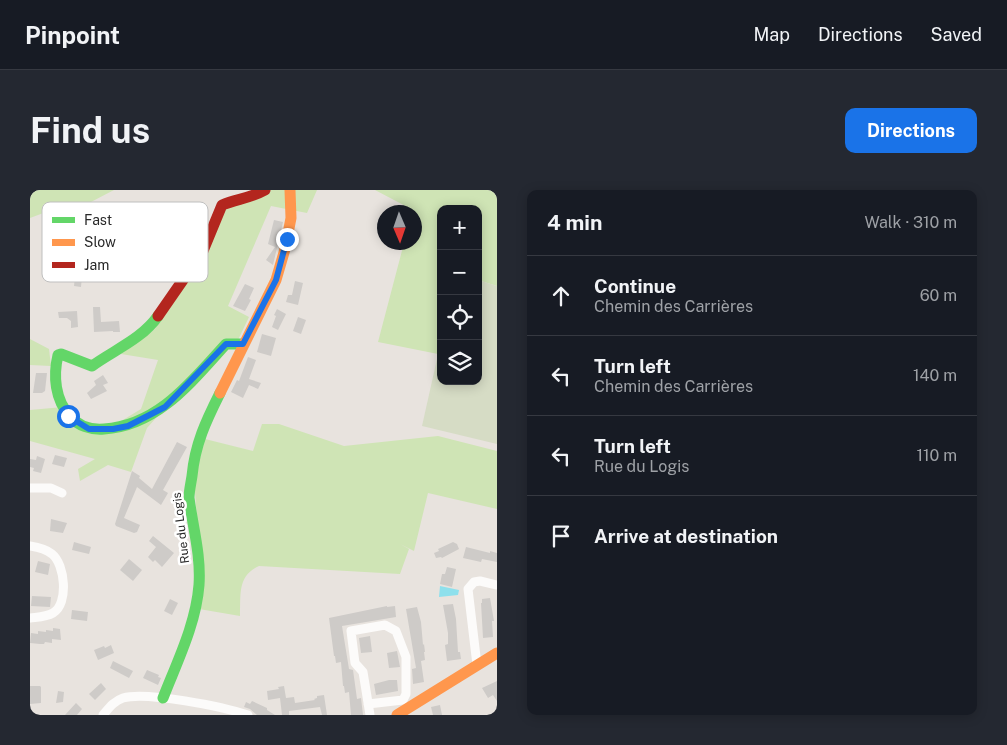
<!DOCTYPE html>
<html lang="en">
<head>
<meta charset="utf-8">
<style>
	body { margin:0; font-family:"Public Sans",sans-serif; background:#242831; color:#f1f3f6 }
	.controls { position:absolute; right:15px; top:15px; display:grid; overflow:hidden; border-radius:10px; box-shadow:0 2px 12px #0003 }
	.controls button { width:45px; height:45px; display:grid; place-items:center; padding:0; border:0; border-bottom:1px solid #363941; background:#171b24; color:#f1f3f6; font:25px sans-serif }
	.compass { position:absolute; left:347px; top:15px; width:45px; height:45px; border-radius:50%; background:#171b24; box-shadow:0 2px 12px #0003; rotate:178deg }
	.stop { position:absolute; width:15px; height:15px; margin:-11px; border:4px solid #1a73e8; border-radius:50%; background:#fff }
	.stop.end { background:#1a73e8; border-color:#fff; box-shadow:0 1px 5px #0008 }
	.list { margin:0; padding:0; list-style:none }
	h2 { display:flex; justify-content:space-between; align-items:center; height:65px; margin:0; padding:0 20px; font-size:21px }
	h2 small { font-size:16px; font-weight:400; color:#9ea1a6 }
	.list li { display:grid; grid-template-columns:32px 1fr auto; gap:15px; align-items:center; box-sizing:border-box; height:80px; padding:0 20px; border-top:1px solid #363941 }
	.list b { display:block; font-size:19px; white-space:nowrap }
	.list p { margin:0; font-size:16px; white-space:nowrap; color:#9ea1a6 }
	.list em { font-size:16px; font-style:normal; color:#9ea1a6 }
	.icon { flex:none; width:28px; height:28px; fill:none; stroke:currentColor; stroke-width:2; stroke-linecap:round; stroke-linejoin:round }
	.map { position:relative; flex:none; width:467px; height:525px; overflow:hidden; border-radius:10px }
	header { display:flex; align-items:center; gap:30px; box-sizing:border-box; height:70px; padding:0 25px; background:#171b24; border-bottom:1px solid #363941 }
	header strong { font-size:24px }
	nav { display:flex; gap:28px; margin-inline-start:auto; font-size:18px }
	.intro { display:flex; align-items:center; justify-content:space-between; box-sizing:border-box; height:120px; padding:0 30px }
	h1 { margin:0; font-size:35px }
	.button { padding:12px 22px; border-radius:10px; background:#1a73e8; color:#fff; font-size:18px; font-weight:700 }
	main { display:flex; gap:30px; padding:0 30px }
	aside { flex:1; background:#171b24; border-radius:10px; box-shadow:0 2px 12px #0003 }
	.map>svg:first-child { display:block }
</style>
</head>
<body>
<header>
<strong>Pinpoint</strong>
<nav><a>Map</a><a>Directions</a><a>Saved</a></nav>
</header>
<div class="intro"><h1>Find us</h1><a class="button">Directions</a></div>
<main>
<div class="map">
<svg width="467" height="525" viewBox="0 0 467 525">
	<rect width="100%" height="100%" fill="#e8e3de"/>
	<!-- green -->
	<g fill="#cfe4b5">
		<polygon points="0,0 84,0 59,13 27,18 0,28"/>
		<polygon points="222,0 287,0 277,23 241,16 198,116 219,127 208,150 194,152 117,238 101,282 78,275 50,291 48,279 65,269 0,251 0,220 33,217 59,236 83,236 111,219 128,170 91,164 125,139 176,61 192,22 202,14 218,10"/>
		<polygon points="345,0 467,0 467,96 448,90 448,19 411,19 411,151 408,164 348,152 374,53 384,52 384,22 383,22 383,20"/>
		<polygon points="0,149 19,159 21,176 0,175"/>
		<path d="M232 234H249L314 256 408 246 467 261V319L398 303 384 361 370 354 379 359 370 384 229 376C207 386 211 405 210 426L169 419 168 341 164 289 168 267 175 249 223 261Z"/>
	</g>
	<!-- cemetery -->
	<polygon fill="#d6dcc5" points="448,90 467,96 467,254 392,236 411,151 411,191 448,191"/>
	<!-- water -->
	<polygon fill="#8ee0ec" points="410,396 429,400 428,405 409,407"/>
	<!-- building -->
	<g fill="#cecbc8">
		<polygon points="244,30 253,32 243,75 236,70 245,57 238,54"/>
		<polygon points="45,86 52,86 51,97 44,96"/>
		<polygon points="265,91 273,93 268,115 256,112 258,105 262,105"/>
		<polygon points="215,94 224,98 219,109 221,110 215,121 203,116"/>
		<polygon points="63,117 70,117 71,132 89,131 90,142 83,142 83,141 64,142"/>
		<polygon points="247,119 256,124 248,140 242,137 246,126 244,125"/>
		<polygon points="47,121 48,137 41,138 41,131 37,128 29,128 28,122"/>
		<polygon points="268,127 276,130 271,144 263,141"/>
		<polygon points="232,144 246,148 241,166 227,162"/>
		<polygon points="218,167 226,170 219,189 231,193 228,199 219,195 213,208 201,202 207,190 209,191"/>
		<polygon points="6,183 17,183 15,201 12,203 3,203"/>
		<polygon points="73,185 78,193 73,195 77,201 61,209 57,203 66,195 64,191"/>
		<polygon points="147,252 157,257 133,300 138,303 131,315 107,297 94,328 110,335 107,342 104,343 86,336 85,334 102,281 110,286 109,288 122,299"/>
		<polygon points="25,265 37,268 34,277 22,274"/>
		<polygon points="7,266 15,269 11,283 3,281 4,278 0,277 0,269 6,270"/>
		<polygon points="21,329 37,333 33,343 20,341"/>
		<polygon points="123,346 144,363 132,377 125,370 123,372 118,367 126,357 119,351"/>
		<polygon points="44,352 61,357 59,364 42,360"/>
		<polygon points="423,352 427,354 429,359 412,368 411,367 406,368 404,363 409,361 408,359"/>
		<polygon points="436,357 460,363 460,361 467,363 467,372 452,369 451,372 433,368"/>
		<polygon points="99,369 112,380 103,391 90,380"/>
		<polygon points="8,371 20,374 18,385 5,382"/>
		<polygon points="417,377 426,379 422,397 410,394 412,384 415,384"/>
		<polygon points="2,406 21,407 20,417 1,416"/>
		<polygon points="460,408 464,431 462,431 463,447 453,448 451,413 452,413 452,409"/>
		<polygon points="140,409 148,413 142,425 134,421"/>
		<polygon points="423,414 426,429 428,462 430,462 431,469 417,471 415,455 418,454 418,443 413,415"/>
		<polygon points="357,416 357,417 365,416 366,427 312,436 319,479 323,480 327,509 331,508 333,525 321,525 319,502 315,503 314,496 313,496 311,472 306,473 305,466 304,466 299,428"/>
		<polygon points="387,417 391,432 393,455 394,454 395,462 394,462 395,470 391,471 394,492 383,494 382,479 386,478 376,419"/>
		<polygon points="42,420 58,422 57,431 41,429"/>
		<polygon points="23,438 30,439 31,450 22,449 22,453 15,452 14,454 10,454 0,453 1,443 8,444 8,441 16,442 16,440 23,441"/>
		<polygon points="340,446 342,462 331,463 329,448"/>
		<polygon points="81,455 84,463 68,470 64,460 74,456 75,458"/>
		<polygon points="367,461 370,477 359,478 357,463"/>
		<polygon points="83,471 103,481 99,488 80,478"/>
		<polygon points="117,480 129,485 128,487 131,488 128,495 113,488"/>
		<polygon points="359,490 367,490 368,501 346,505 344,494"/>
		<polygon points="467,491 467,511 463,505 458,508 452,498"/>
		<polygon points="71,493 76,499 65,510 59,504"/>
		<polygon points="0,496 10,496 11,497 11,513 0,514"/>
		<polygon points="254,496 256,508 264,507 265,513 285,510 284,509 287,508 287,506 294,505 297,525 292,525 290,517 259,521 259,525 252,525 250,508 238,510 237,501 249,499 248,497"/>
		<polygon points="28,501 34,502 33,512 26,513"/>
		<polygon points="222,511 237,518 237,520 245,525 227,525 220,519 214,517 216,512 220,514"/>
		<polygon points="46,513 52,519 47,525 35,525"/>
		<polygon points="410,515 412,525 403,525 401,517"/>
	</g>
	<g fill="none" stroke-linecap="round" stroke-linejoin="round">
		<!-- street -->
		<g stroke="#fcfbfa" stroke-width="9">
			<polyline points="0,298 21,298 32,303"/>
			<path d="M0 356C7 357 16 359 22 364 35 374 39 414 23 423 16 427 7 427 0 428"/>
			<polyline points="447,475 438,399 444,392 450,391 467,395"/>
			<polyline points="338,514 373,510 376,504 376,467 366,441 355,435 321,441 325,473 333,482 340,525"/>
			<path d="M73 525C79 518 84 511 93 508 116 501 194 517 218 525"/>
		</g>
		<!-- fast -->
		<g stroke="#63d668" stroke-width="11">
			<path d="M128 126C112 149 84 160 62 176L31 164 28 165C23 186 25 210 40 226 48 236 61 240 74 239 128 236 162 191 196 154H213"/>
			<path d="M133 508C147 472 166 434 169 395 171 365 163 338 159 308 159 301 161 293 162 286 165 254 176 231 190 203"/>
		</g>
		<!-- slow -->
		<g stroke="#ff974d" stroke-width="11">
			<polyline points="190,203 246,90 255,59 261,28 260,0"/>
			<polyline points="367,525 467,463"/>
		</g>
		<!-- jam -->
		<path stroke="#b3261e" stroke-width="11" d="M128 126 173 61 192 15C207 9 221 8 235 0"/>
	</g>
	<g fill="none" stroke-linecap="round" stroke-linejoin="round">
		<!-- route -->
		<polyline stroke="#1a73e8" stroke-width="6" points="38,226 59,239 83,239 98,236 135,217 196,154 213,154 246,90 257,49"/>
	</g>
	<g text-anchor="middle" stroke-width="5" stroke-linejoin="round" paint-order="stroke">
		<!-- street labels -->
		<g font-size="12" fill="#292929" stroke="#fff">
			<text transform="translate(151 338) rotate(-97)" y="4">Rue du Logis</text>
		</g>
	</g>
	<!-- legend -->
	<rect x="12" y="12" width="166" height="80" rx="8" fill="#fff" stroke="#bfbfbf" stroke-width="1"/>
	<rect x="22" y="27" width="23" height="6" fill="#63d668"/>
	<rect x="22" y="49" width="23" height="7" fill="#ff974d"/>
	<rect x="22" y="72" width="23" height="6" fill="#b3261e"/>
	<g font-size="14" fill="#292929">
		<text x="54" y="35">Fast</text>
		<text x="54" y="57">Slow</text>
		<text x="54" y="80">Jam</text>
	</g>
</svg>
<div class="controls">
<button>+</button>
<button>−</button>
<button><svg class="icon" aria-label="locate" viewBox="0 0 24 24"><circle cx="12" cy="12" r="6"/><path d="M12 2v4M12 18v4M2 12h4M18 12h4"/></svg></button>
<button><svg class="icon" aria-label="layers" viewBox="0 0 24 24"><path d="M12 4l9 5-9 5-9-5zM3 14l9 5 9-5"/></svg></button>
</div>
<svg class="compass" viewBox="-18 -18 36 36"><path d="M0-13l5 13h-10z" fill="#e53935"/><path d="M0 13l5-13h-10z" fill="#9ea1a6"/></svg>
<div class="stop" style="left:38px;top:226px"></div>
<div class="stop end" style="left:257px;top:49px"></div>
</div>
<aside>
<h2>4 min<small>Walk · 310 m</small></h2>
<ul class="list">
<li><svg class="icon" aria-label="ahead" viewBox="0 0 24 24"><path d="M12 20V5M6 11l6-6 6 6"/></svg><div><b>Continue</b><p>Chemin des Carrières</p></div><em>60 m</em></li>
<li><svg class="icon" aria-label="left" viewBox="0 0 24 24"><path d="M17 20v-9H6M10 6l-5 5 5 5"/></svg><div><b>Turn left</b><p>Chemin des Carrières</p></div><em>140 m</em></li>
<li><svg class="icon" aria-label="left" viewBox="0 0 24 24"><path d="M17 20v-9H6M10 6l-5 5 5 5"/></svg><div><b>Turn left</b><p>Rue du Logis</p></div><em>110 m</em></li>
<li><svg class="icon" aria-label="arrive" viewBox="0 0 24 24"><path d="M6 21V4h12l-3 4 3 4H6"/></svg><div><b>Arrive at destination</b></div></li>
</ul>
</aside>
</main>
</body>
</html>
